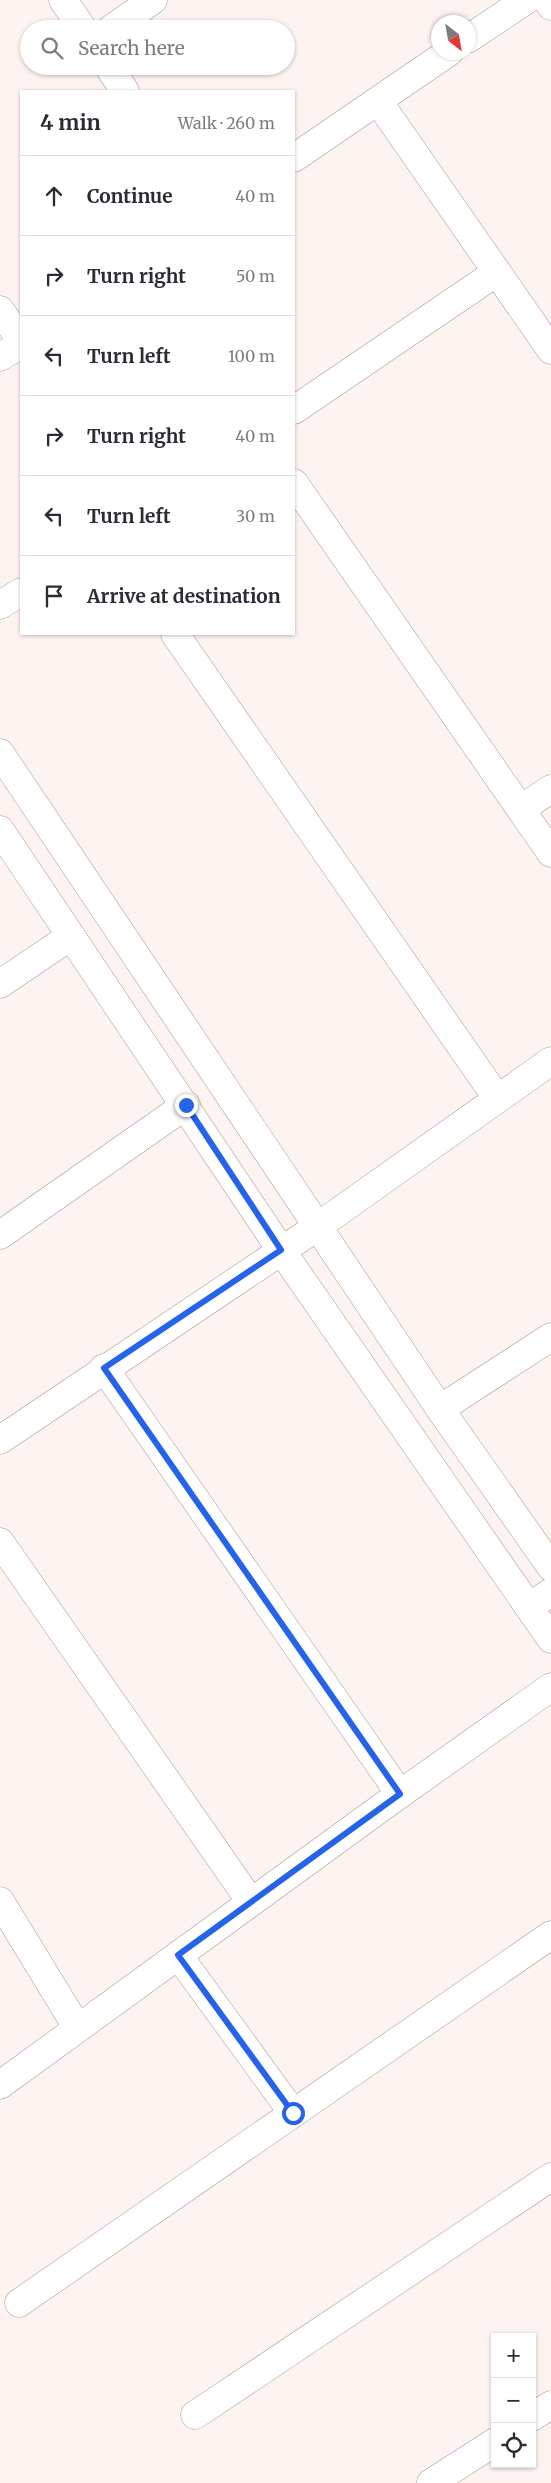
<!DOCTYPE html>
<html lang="en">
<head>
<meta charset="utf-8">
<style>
	body { margin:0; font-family:Merriweather,serif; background:#f7f7f7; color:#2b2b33 }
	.controls { position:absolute; right:15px; bottom:15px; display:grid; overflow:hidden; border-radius:0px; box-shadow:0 1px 4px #0004 }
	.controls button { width:45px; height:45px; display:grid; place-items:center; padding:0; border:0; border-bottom:1px solid #e1e1e2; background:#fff; color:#2b2b33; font:25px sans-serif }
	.compass { position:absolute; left:431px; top:15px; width:45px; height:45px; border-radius:50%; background:#fff; box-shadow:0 1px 4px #0004; rotate:149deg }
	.stop { position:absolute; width:15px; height:15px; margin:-11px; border:4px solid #2563eb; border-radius:50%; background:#fff }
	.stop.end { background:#2563eb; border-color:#fff; box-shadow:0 1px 5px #0008 }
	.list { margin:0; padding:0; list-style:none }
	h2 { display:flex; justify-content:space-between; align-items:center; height:65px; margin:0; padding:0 20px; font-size:21px }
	h2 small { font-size:16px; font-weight:400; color:#7c7c81 }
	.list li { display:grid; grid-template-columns:32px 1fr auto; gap:15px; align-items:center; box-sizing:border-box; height:80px; padding:0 20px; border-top:1px solid #e1e1e2 }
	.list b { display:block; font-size:19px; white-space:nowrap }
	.list em { font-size:16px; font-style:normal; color:#7c7c81 }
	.icon { flex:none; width:28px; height:28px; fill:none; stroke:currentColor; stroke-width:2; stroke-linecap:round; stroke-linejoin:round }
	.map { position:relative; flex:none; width:551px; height:2483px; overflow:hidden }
	.search { position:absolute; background:#fff; box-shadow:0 1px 4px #0004; left:20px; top:20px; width:275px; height:55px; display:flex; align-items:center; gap:12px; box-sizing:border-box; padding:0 18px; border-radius:28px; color:#7c7c81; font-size:19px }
	.panel { position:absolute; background:#fff; box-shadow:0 1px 4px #0004; left:20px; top:90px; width:275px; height:545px; border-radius:0px }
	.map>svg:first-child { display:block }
</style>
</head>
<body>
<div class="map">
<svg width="551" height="2483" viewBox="0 0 551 2483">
	<rect width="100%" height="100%" fill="#fdf4f1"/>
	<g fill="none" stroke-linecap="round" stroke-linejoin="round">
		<defs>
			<g id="street">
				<polyline points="63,0 83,29"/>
				<polyline points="547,0 551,6"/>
				<polyline points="111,29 153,0"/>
				<polyline points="468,39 526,0"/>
				<polyline points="108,66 125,91"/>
				<polyline points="378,101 551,350"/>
				<polyline points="294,158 449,52"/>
				<polyline points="0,310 21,340"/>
				<polyline points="0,357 21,344"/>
				<polyline points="294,410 497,272"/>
				<polyline points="294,483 551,853"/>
				<polyline points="0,605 21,592"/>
				<polyline points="175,634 497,1098"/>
				<polyline points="0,753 440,1409 551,1567"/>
				<polyline points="521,809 551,789"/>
				<polyline points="0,830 281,1250 551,1639"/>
				<polyline points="0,984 71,936"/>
				<polyline points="0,1235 186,1105"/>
				<polyline points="104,1368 400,1794"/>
				<polyline points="440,1409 551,1337"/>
				<polyline points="0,1440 317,1227 551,1061"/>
				<polyline points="0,1542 251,1902"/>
				<polyline points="529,1607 551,1592"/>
				<polyline points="0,1901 77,2027"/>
				<polyline points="178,1955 293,2113"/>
				<polyline points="0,2085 400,1794 551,1687"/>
				<polyline points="19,2303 551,1935"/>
				<polyline points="195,2415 551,2177"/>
				<polyline points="532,2417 551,2405"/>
				<polyline points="431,2483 495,2442"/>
			</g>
		</defs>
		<!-- street casing -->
		<use href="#street" stroke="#ac9891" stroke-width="29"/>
		<!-- street -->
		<use href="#street" stroke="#fff" stroke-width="28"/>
	</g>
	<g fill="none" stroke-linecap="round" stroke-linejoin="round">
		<!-- route -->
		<polyline stroke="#2563eb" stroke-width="6" points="186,1105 281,1250 104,1368 400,1794 178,1955 293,2113"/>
	</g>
</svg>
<div class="controls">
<button>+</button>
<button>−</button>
<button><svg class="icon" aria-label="locate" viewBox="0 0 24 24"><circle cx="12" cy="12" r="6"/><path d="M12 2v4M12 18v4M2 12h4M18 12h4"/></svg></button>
</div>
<svg class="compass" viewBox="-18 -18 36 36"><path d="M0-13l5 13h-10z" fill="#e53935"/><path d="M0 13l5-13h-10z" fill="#7c7c81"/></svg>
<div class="stop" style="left:293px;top:2113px"></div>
<div class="stop end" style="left:186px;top:1105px"></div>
<div class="search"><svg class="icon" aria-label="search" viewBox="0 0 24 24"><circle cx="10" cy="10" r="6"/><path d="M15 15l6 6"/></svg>Search here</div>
<section class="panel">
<h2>4 min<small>Walk · 260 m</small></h2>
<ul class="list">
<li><svg class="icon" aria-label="ahead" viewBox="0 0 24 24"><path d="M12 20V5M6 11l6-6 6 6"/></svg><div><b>Continue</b></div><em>40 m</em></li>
<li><svg class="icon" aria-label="right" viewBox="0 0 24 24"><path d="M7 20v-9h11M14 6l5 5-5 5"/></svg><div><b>Turn right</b></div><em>50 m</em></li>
<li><svg class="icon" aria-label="left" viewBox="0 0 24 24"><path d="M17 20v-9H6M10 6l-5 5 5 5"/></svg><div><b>Turn left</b></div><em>100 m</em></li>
<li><svg class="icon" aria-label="right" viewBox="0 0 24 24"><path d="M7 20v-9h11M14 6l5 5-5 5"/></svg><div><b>Turn right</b></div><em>40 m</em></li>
<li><svg class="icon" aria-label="left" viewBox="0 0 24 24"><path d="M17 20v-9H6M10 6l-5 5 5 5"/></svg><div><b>Turn left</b></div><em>30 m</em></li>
<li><svg class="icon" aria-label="arrive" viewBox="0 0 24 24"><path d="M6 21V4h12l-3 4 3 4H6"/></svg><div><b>Arrive at destination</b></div></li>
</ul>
</section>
</div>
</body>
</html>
